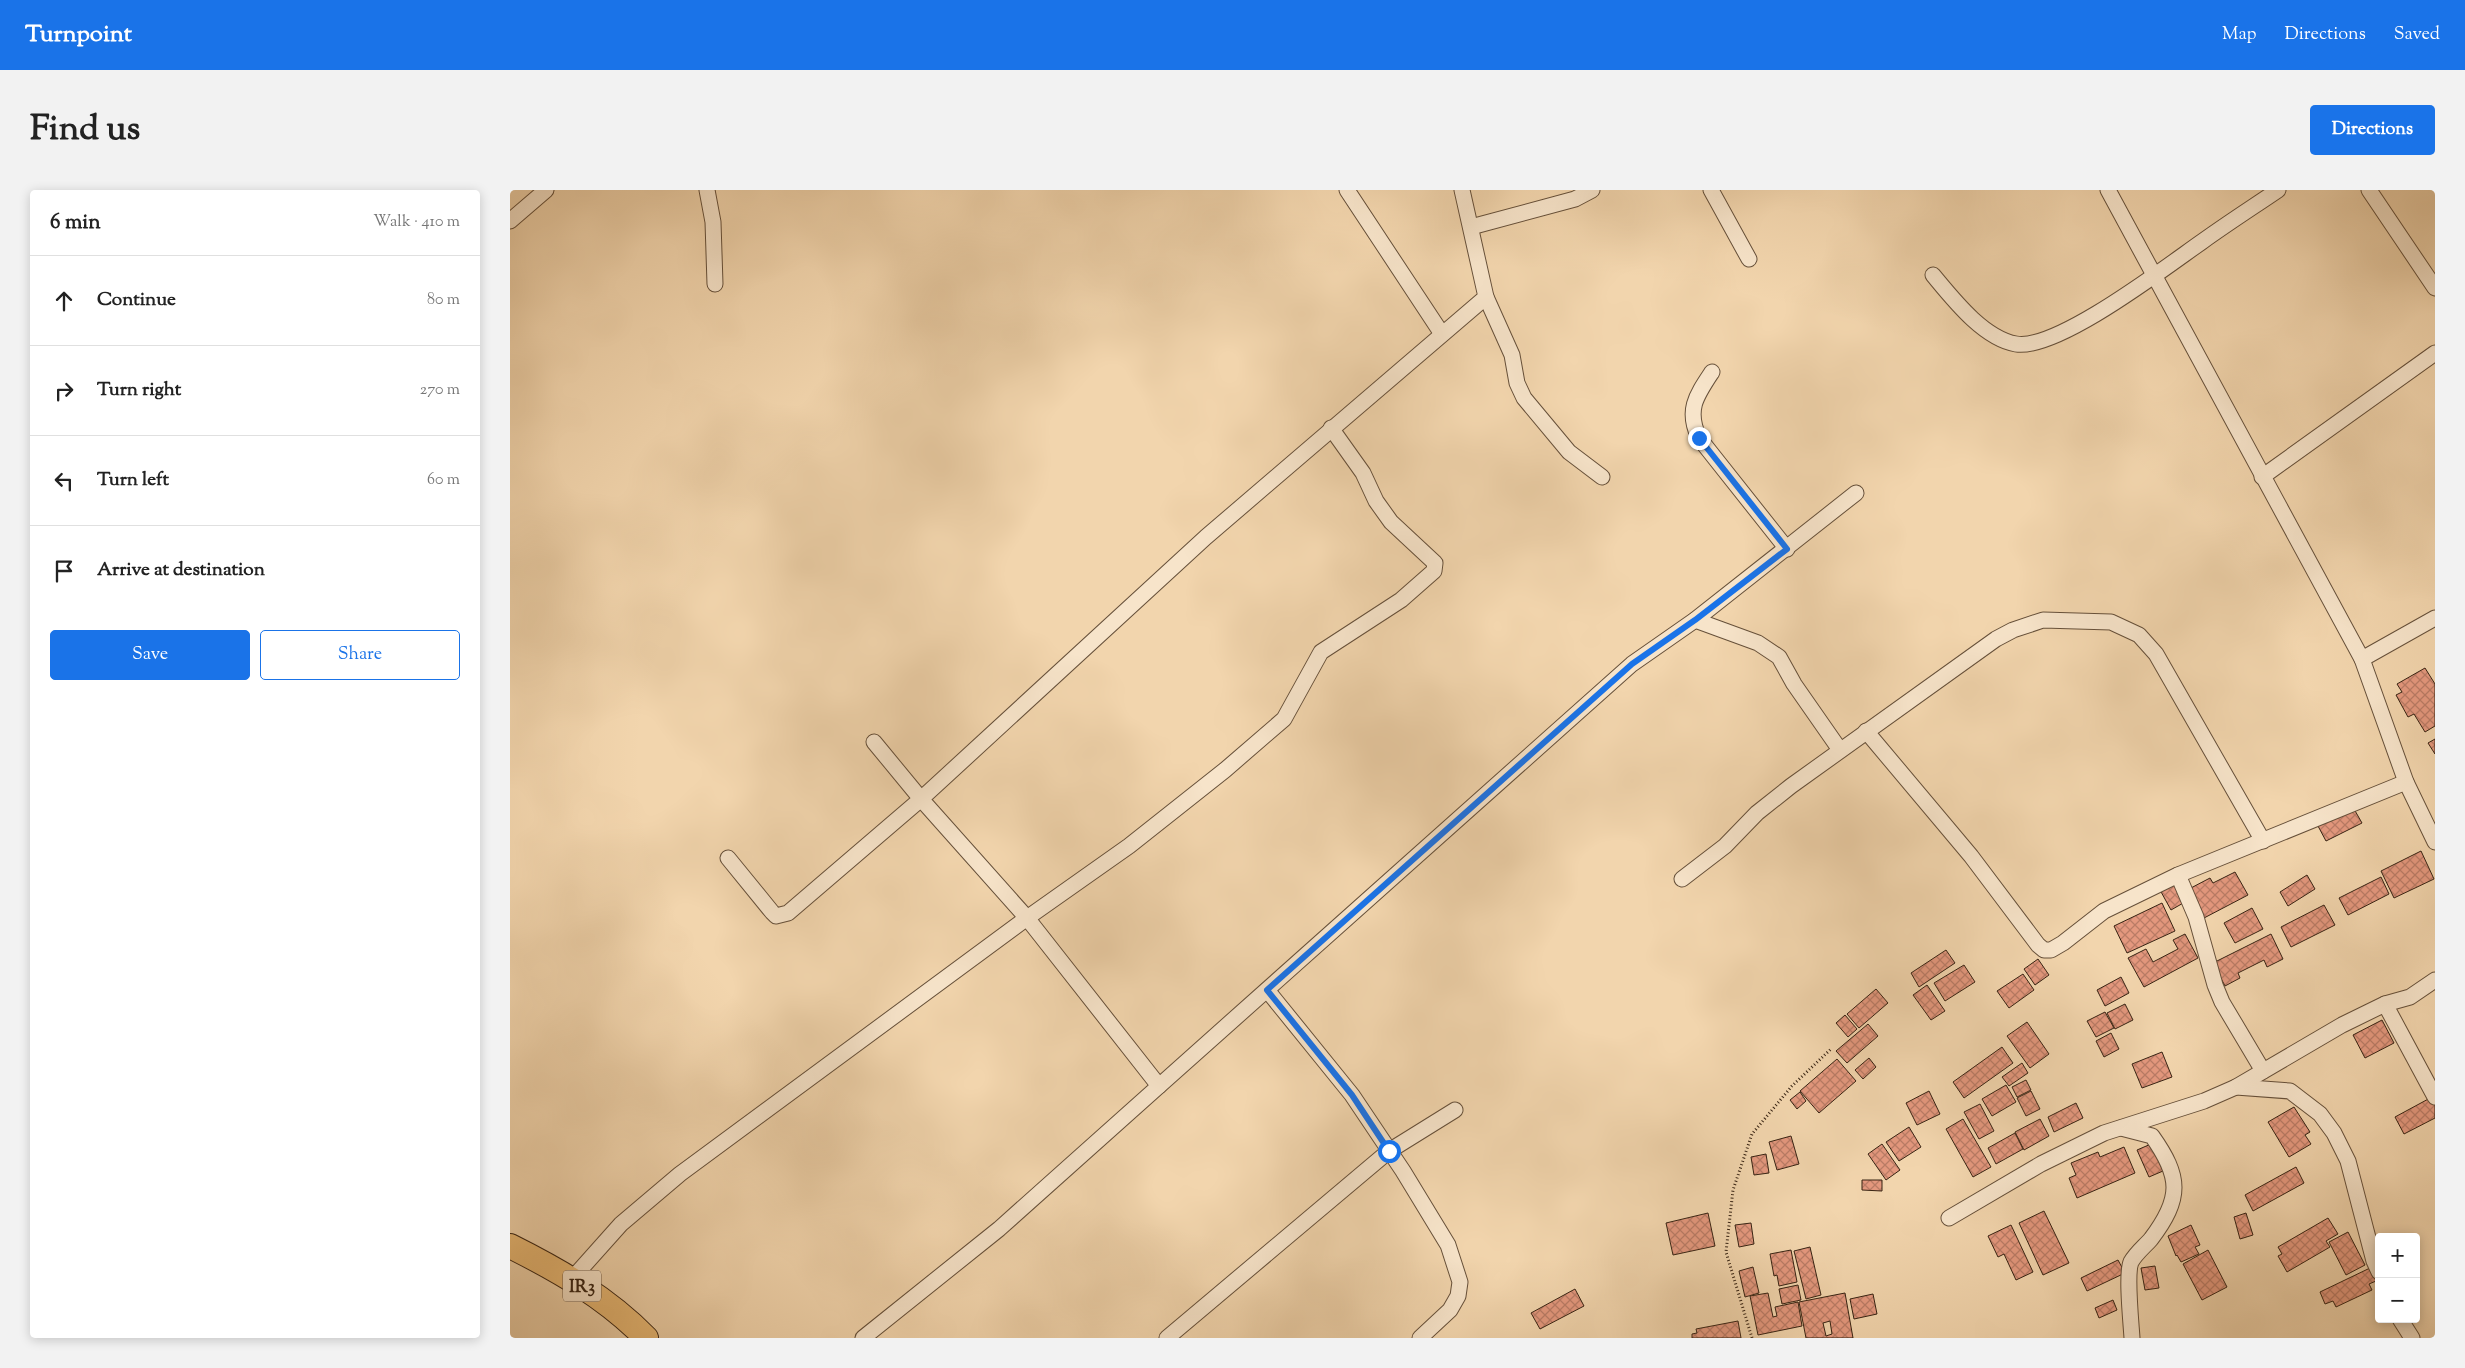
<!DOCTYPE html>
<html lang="en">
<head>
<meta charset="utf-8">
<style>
	body { margin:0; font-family:"Sorts Mill Goudy",serif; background:#f2f2f2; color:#222 }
	.controls { position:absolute; right:15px; bottom:15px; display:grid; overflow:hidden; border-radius:5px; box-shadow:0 2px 12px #0003 }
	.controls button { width:45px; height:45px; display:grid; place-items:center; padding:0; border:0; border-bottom:1px solid #e0e0e0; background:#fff; color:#222; font:25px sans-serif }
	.stop { position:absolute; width:15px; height:15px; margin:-11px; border:4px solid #1a73e8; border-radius:50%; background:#fff }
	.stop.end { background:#1a73e8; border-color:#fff; box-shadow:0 1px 5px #0008 }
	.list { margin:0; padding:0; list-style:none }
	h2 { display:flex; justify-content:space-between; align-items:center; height:65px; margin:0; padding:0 20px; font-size:21px }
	h2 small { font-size:16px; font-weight:400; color:#767676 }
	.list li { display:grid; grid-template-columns:32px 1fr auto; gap:15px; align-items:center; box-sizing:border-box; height:90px; padding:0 20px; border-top:1px solid #e0e0e0 }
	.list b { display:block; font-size:19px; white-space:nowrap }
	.list em { font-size:16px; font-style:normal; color:#767676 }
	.actions { display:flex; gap:10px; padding:15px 20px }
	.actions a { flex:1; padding:11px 0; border:1px solid #1a73e8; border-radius:5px; text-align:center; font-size:18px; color:#1a73e8 }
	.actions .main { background:#1a73e8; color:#fff }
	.icon { flex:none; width:28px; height:28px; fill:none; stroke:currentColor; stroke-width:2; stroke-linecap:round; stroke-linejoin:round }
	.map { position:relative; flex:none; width:1925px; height:1148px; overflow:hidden; border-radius:5px }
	header { display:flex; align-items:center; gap:30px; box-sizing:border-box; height:70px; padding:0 25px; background:#1a73e8; color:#fff }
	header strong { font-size:24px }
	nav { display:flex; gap:28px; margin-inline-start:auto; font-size:18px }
	.intro { display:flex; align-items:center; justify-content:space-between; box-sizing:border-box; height:120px; padding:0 30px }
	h1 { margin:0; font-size:35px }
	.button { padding:12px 22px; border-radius:5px; background:#1a73e8; color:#fff; font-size:18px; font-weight:700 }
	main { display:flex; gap:30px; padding:0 30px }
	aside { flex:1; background:#fff; border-radius:5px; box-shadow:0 2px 12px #0003 }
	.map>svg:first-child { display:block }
</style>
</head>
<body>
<header>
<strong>Turnpoint</strong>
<nav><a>Map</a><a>Directions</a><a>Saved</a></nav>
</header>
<div class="intro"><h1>Find us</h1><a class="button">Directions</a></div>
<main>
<aside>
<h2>6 min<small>Walk · 410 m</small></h2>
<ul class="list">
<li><svg class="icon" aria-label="ahead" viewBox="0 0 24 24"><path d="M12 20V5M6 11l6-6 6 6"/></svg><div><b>Continue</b></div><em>80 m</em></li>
<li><svg class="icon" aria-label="right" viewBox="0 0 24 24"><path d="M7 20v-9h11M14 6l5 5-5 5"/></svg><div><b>Turn right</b></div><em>270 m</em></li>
<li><svg class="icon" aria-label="left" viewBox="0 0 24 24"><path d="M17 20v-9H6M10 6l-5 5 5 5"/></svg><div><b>Turn left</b></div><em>60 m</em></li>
<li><svg class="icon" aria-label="arrive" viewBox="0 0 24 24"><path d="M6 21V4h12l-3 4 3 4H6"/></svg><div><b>Arrive at destination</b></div></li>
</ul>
<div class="actions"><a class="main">Save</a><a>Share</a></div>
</aside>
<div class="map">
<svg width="1925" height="1148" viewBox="0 0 1925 1148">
	<defs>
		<pattern id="building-cross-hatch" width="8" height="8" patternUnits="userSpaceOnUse" patternTransform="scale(1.25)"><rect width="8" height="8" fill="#e4987e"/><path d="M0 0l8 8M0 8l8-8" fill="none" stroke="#ba7c66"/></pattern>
	</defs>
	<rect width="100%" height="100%" fill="#f2d5ad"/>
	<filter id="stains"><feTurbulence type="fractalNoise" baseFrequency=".004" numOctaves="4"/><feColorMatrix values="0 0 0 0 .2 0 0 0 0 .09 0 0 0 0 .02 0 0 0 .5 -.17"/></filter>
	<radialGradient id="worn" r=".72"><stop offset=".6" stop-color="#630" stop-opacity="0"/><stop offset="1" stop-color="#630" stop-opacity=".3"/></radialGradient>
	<!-- building -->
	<g fill="url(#building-cross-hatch)" stroke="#372313" fill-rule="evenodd">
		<polygon points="1915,478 1925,494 1925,536 1915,542 1904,524 1898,527 1886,505 1892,502 1887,494"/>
		<polygon points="1925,549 1925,564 1918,553"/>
		<polygon points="1844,619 1852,633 1816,651 1808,636"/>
		<polygon points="1911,661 1924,689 1884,708 1871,681"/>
		<polygon points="1725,682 1738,705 1694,728 1679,699 1700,688 1703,693"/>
		<polygon points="1797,685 1805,699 1778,716 1770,702"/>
		<polygon points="1871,687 1879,704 1838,725 1829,708"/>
		<polygon points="1665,693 1675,712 1661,720 1650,700"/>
		<polygon points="1652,713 1665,741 1617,763 1604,736"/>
		<polygon points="1814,715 1825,735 1781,757 1771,737"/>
		<polygon points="1742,718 1753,739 1725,753 1714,733"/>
		<polygon points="1675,744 1688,768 1634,797 1618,768 1636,759 1643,772 1668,759 1663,750"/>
		<polygon points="1761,744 1773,769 1757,777 1754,770 1728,783 1730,788 1715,796 1703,773"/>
		<polygon points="1436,760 1445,773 1409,797 1401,783"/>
		<polygon points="1528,769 1539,785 1525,795 1514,779"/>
		<polygon points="1454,775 1465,792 1435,811 1424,793"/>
		<polygon points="1513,784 1524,800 1499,818 1487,801"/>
		<polygon points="1611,787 1619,803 1595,816 1587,800"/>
		<polygon points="1417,795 1435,821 1421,830 1403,805"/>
		<polygon points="1366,799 1378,813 1349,838 1337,824"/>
		<polygon points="1615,814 1623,830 1605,839 1597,823"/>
		<polygon points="1595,822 1604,838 1586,847 1577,831"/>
		<polygon points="1335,825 1347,839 1338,847 1326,833"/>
		<polygon points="1872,830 1884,853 1855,868 1843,845"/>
		<polygon points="1517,832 1539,864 1520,878 1497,846"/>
		<polygon points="1358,834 1368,846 1337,873 1326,861"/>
		<polygon points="1601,843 1609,859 1594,867 1586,851"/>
		<polygon points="1492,857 1503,873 1454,908 1443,892"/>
		<polygon points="1652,862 1662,887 1632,898 1622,874"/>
		<polygon points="1359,868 1366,877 1353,889 1345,880"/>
		<polygon points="1327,869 1346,891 1309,923 1290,901"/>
		<polygon points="1512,873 1518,883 1499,896 1492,887"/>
		<polygon points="1516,890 1521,900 1507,907 1502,897"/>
		<polygon points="1496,895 1506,912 1482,926 1472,909"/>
		<polygon points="1419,901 1430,924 1407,935 1396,913"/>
		<polygon points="1521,901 1530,919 1516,926 1507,908"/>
		<polygon points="1290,902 1296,911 1287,919 1280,910"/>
		<polygon points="1922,907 1925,913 1925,928 1894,944 1885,927"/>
		<polygon points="1566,913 1573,928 1544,942 1538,927"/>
		<polygon points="1470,914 1484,941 1469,949 1454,922"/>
		<polygon points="1784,917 1800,942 1795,945 1801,954 1779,967 1758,932"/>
		<polygon points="1453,929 1481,977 1463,987 1436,939"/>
		<polygon points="1530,929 1539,946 1514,960 1505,942"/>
		<polygon points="1399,937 1411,957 1389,971 1376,952"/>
		<polygon points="1505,943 1513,959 1486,974 1478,958"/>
		<polygon points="1281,946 1289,974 1267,980 1259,952"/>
		<polygon points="1372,954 1390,980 1376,990 1358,964"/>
		<polygon points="1641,954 1653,981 1639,987 1627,960"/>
		<polygon points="1614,957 1625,983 1567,1008 1559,988 1566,985 1561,973 1588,962 1590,967"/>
		<polygon points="1256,964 1259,983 1244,985 1241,967"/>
		<polygon points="1786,977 1794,993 1743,1021 1735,1005"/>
		<polygon points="1352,990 1372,990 1372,1001 1352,1000"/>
		<polygon points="1534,1021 1559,1073 1533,1085 1509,1033"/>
		<polygon points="1198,1023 1205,1056 1163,1065 1156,1033"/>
		<polygon points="1736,1023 1743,1045 1730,1049 1724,1027"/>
		<polygon points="1818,1028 1828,1044 1816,1051 1820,1057 1777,1082 1768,1066 1772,1064 1768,1057"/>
		<polygon points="1241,1033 1244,1054 1229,1057 1225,1035"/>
		<polygon points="1501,1035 1523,1082 1506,1090 1494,1064 1488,1067 1478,1046"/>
		<polygon points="1681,1035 1690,1055 1685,1057 1689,1064 1671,1072 1667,1065 1666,1066 1658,1046"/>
		<polygon points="1838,1042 1855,1075 1836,1085 1819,1052"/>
		<polygon points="1300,1057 1311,1105 1296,1109 1284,1061"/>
		<polygon points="1281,1060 1287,1092 1269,1096 1267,1085 1264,1086 1260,1064"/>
		<polygon points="1698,1060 1717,1097 1692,1110 1673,1074"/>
		<polygon points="1608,1070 1615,1083 1577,1101 1571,1088"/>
		<polygon points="1645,1076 1649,1098 1635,1100 1631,1078"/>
		<polygon points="1243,1077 1249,1103 1235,1107 1229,1081"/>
		<polygon points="1860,1078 1866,1091 1859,1094 1862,1100 1826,1117 1823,1111 1815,1114 1810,1102"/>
		<polygon points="1288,1095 1291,1110 1272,1114 1269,1099"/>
		<polygon points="1065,1099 1074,1116 1030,1139 1021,1123"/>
		<polygon points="1258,1103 1263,1127 1267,1126 1265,1117 1288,1112 1292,1136 1248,1145 1240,1106"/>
		<path d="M1335 1103 1343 1148H1296L1289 1112ZM1320 1131 1322 1144 1316 1146 1313 1133Z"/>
		<polygon points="1363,1104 1367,1124 1344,1129 1340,1109"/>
		<polygon points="1603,1110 1607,1120 1589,1128 1585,1118"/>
		<polygon points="1228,1131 1231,1148 1182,1148 1182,1144 1187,1143 1186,1139"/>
	</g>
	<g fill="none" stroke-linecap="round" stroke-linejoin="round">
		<defs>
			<g id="minor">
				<polyline points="197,0 203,32 205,94"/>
				<polyline points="837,0 932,144"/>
				<polyline points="1201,0 1239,69"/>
				<polyline points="1598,0 1852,469"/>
				<polyline points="1859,0 1925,98"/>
				<polyline points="0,31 36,0"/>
				<polyline points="961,37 1065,9 1082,0"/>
				<path d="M1423 85C1443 109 1473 148 1506 154 1547 161 1657 76 1693 51 1718 33 1743 17 1768 0"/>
				<polyline points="976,107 1002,165 1007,193 1014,208 1059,262 1092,287"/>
				<path d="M1202 182C1186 206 1176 220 1189 248L1277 359"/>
				<polyline points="1752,287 1925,163"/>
				<polyline points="1925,428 1852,469 1896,592 1925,652"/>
				<polyline points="1185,430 1248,453 1269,467 1284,494 1330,560"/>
				<polyline points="1356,541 1461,666 1528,755 1534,760 1541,760 1553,753 1594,721 1668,685 1896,592"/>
				<polyline points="218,668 262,722 266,726 278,723 411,609 364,552"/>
				<polyline points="1668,685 1686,727 1705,795 1712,812 1753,881"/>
				<polyline points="1172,689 1215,656 1247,623 1281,596 1486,449 1503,440 1533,430 1601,432 1629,445 1646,464 1753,651"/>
				<polyline points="757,800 842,905 893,981 938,1055 950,1092 948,1106 940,1120 910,1148"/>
				<polyline points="1875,814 1925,907"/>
				<polyline points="649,896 1122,474 1185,430 1346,303"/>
				<polyline points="1726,897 1780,901 1810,924 1824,943 1838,971 1864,1071 1869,1082"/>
				<path d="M1611 938 1642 946C1671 987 1672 1008 1641 1049 1635 1056 1626 1063 1621 1072 1616 1084 1621 1132 1622 1148"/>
				<polyline points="1439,1028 1531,974 1594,943 1694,911 1726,897 1832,835 1875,814 1900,807 1925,790"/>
				<polyline points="61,1090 111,1034 170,984 517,728 619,656 715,580 774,529 811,462 891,410 924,381 925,373 881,332 866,311 853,283 821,238"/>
				<polyline points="1890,1129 1902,1148"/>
				<polyline points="353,1148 489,1039 649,896 517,728 411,609 696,347 976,107 952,0"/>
				<polyline points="657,1148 879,961 945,920"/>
			</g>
			<path id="primary" d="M0 1056C50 1081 97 1108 136 1148"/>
		</defs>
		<!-- minor casing -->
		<use href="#minor" stroke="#66503a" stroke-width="17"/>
		<!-- primary casing -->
		<use href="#primary" stroke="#372313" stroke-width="26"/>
		<!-- path -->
		<polyline stroke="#372313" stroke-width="3" stroke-dasharray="1 2.5" stroke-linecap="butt" points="1242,1148 1216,1062 1223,1000 1242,944 1282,896 1321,859"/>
		<!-- minor -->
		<use href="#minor" stroke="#f7e4ca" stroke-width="15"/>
		<!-- primary -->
		<use href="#primary" stroke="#e9ba76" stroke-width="24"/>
	</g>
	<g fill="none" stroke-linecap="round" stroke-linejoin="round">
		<!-- route -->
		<polyline stroke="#1a73e8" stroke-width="6" points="879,961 842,905 757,800 1122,474 1185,430 1277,359 1189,248"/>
	</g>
	<g text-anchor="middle" stroke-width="4.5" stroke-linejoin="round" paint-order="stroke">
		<!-- shield labels -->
		<rect fill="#f7e4ca" stroke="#715d4a" stroke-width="1" x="53" y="1080.5" width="38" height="31" rx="4"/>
		<g font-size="18" font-weight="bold" fill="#372313">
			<text x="72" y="1102">IR3</text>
		</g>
	</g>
	<rect width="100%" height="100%" filter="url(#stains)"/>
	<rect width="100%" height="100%" fill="url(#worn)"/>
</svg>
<div class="controls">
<button>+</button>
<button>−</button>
</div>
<div class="stop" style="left:879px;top:961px"></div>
<div class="stop end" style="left:1189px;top:248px"></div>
</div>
</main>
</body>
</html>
